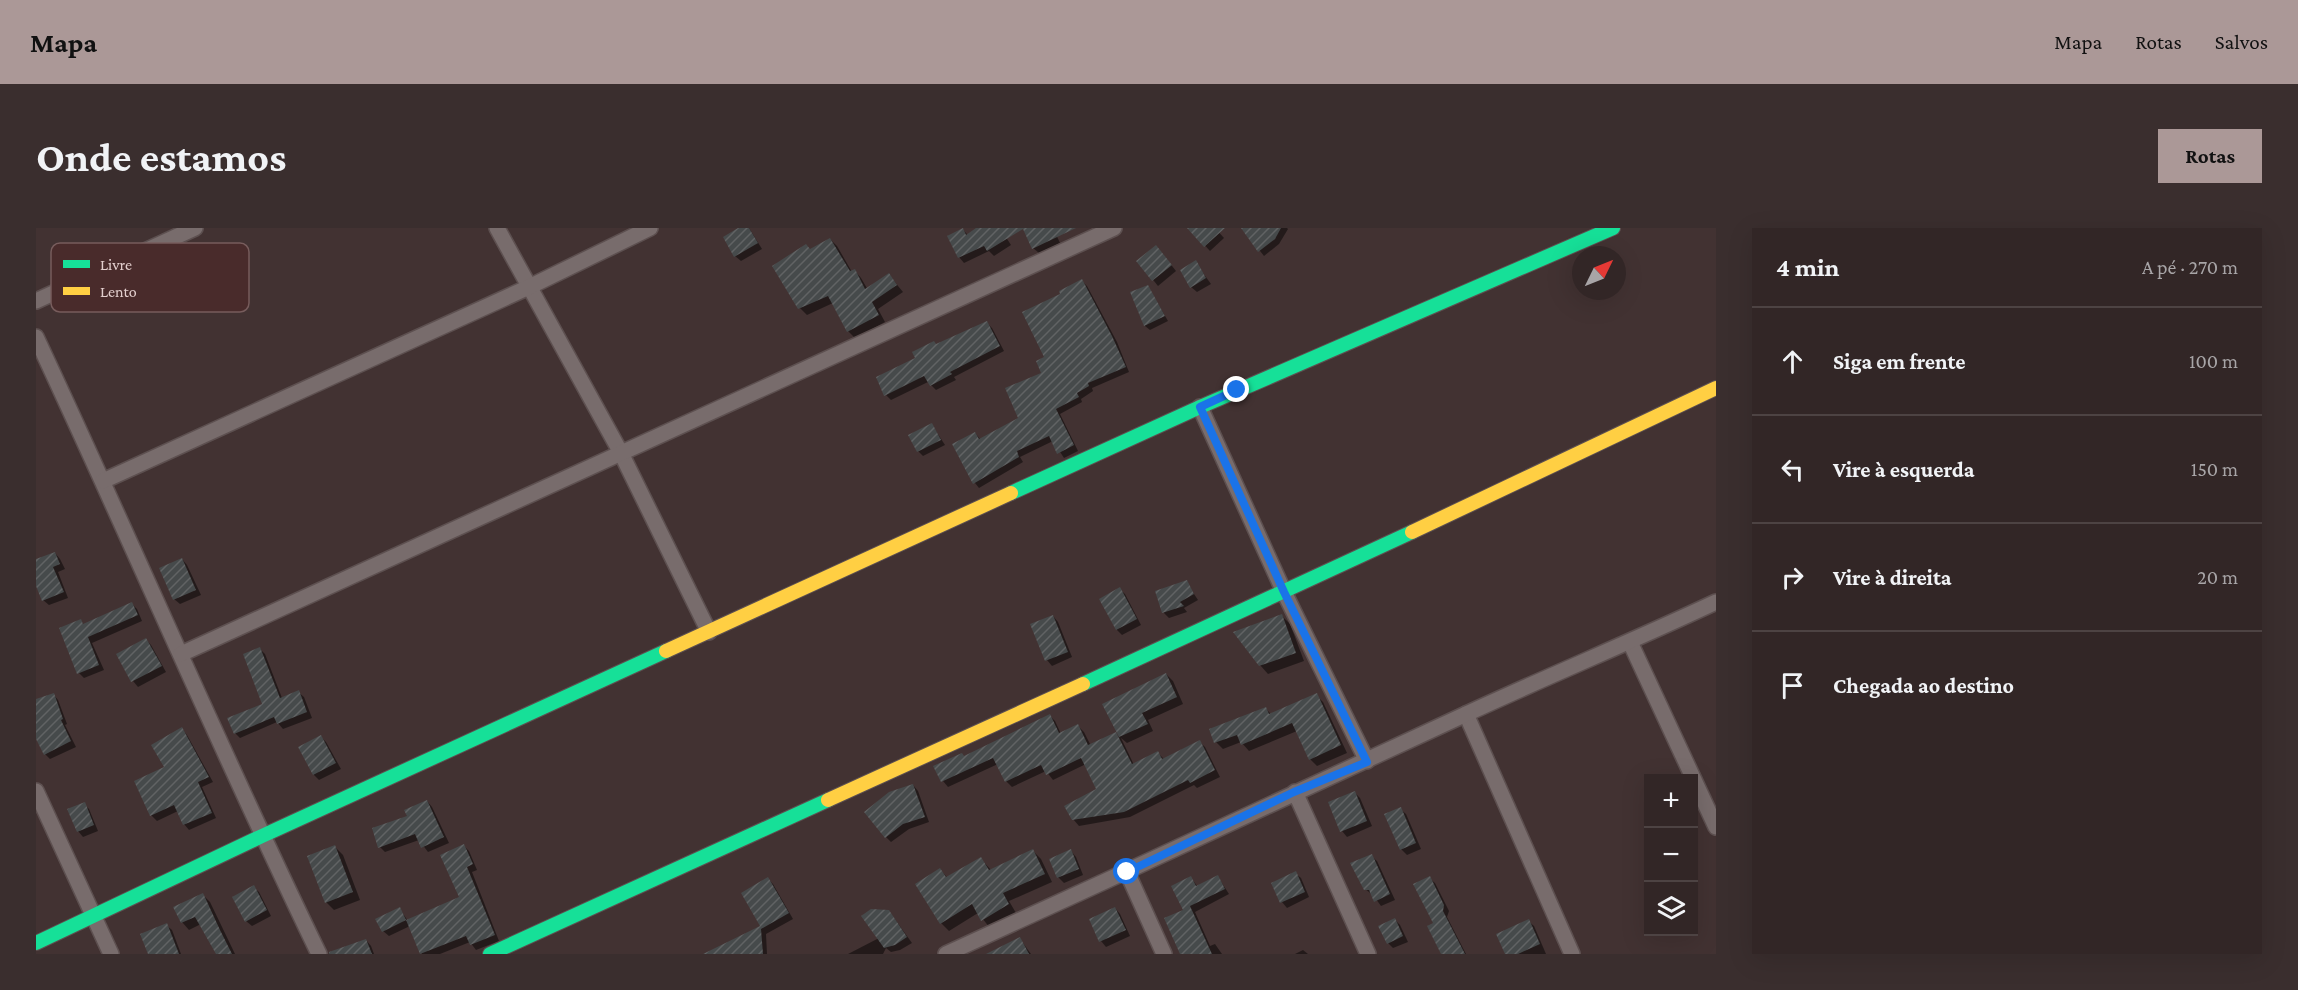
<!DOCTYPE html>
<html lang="pt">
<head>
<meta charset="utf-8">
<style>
	body { margin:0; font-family:"Crimson Pro",serif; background:#3a2e2e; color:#f1f3f6 }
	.controls { position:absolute; right:18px; bottom:18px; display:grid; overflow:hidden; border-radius:0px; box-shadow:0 6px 24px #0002 }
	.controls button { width:54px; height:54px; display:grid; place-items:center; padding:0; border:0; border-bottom:2px solid #4d4343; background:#322626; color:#f1f3f6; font:30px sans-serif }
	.compass { position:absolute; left:1536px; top:18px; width:54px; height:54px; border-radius:50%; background:#322626; box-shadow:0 6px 24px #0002; rotate:47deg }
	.stop { position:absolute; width:18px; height:18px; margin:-14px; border:4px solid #1a73e8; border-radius:50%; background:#fff }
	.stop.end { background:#1a73e8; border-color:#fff; box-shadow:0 2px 6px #0008 }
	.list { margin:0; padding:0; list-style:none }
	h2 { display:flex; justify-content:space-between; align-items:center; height:78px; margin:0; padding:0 24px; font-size:26px }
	h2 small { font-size:20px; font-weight:400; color:#a8a5a7 }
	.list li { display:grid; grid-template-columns:39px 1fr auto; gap:18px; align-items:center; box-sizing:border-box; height:108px; padding:0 24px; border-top:2px solid #4d4343 }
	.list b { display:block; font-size:22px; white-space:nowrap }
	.list em { font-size:20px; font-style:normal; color:#a8a5a7 }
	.icon { flex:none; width:33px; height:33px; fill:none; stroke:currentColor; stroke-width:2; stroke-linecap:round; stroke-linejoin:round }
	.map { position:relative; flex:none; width:1680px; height:726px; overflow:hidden; border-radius:0px }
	header { display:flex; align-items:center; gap:36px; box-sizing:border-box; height:84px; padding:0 30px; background:#ab9897; color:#111 }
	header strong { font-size:28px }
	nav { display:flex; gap:33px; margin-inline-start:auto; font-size:21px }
	.intro { display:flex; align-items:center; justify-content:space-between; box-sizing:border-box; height:144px; padding:0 36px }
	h1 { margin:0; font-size:42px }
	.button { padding:15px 27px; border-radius:0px; background:#ab9897; color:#111; font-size:21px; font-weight:700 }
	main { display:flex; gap:36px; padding:0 36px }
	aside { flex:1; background:#322626; border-radius:0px; box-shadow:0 6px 24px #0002 }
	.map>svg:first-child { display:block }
</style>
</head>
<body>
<header>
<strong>Mapa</strong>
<nav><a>Mapa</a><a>Rotas</a><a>Salvos</a></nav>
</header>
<div class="intro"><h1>Onde estamos</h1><a class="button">Rotas</a></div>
<main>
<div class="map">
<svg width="1680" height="726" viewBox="0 0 1680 726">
	<defs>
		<pattern id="building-hatch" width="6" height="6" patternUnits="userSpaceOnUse" patternTransform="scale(1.5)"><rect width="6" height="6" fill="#464a4b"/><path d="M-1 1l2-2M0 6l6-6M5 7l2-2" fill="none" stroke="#616364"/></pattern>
	</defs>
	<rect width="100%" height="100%" fill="#423232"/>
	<!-- shadow -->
	<g fill="#0007">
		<polygon points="705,0 713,0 726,21 705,33 699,28"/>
		<polygon points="943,0 964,0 975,17 958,28 953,23 928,35 923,29 927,2 932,7"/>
		<polygon points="988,0 1017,0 1024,15 1003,25 997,20"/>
		<polygon points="1153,0 1179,0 1188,10 1174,23"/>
		<polygon points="1206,0 1251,0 1252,1 1243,16 1228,28"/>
		<polygon points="794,11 801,18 816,44 819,43 825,50 832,62 853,47 867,64 842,81 849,94 819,110 812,103 797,75 771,87 764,80 775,22"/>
		<polygon points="1125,24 1140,43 1122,58 1102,33"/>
		<polygon points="1159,34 1175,56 1161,64 1155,59"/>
		<polygon points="1046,53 1051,58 1081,114 1093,144 1056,160 1057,163 1045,171 1046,174 1024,186 1042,223 1028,230 1017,213 984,229 987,234 943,260 939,255 939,205 945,212 984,191 1007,145 1026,66"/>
		<polygon points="1112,59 1132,93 1114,102 1109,98 1096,65"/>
		<polygon points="951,95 956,100 968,123 918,149 920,152 900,162 892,154 855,172 850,167 881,131 901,117"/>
		<polygon points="896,197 909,217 887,228 882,223"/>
		<polygon points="19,325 24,331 29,341 22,344 32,370 13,377 7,372 0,353 0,333"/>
		<polygon points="146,331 151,337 165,367 144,376 138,371"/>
		<polygon points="1150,354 1162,372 1148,380 1151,384 1133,390 1128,385 1121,364"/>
		<polygon points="1083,361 1089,366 1105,397 1086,407 1081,402 1065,372"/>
		<polygon points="96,376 101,381 106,393 56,415 68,442 48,450 43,445 45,393 48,397"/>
		<polygon points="1017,388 1022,394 1036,429 1016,438 1011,432"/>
		<polygon points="1246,388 1254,396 1268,433 1232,446 1224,437"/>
		<polygon points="110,412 115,417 130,444 102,459 97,453 82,427"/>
		<polygon points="224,421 229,426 246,470 262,464 268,469 276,490 247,501 241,494 204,510 199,505 228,476"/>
		<polygon points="1130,446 1137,453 1147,476 1112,492 1117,503 1091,515 1085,510 1098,537 1122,525 1128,531 1163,513 1169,519 1184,549 1161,560 1158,557 1094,589 1043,598 1037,591 1062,562 1050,536 1017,552 1010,543 976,559 970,553 962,536 912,559 907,553 928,529 1014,488 1019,493 1025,506 1042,498 1048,504 1055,518 1080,506 1084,510 1068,477"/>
		<polygon points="17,466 22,472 31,496 29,497 40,519 14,531 9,526 0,507 0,472"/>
		<polygon points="1280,467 1287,474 1311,525 1281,538 1274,531 1261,503 1213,523 1205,514 1187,521 1180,514 1229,480 1236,487"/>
		<polygon points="146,501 151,507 177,554 166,559 180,590 153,602 148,596 142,583 121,593 115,587 130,540"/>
		<polygon points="285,509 290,514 305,541 283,552 278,547 264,520"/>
		<polygon points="877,557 882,563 893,594 873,601 855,614 850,609"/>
		<polygon points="1319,565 1324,570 1336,598 1311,609 1306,603"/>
		<polygon points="391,573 396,579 413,615 392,624 383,612 349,624 344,619"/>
		<polygon points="48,576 53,581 62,603 47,609 42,603"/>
		<polygon points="1364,581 1370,586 1385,621 1371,627 1365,621 1350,587"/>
		<polygon points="428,618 433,623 441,642 436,644 463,713 440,722 434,714 404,726 386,726 374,698 353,708 347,703 363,680 372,693 425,669"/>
		<polygon points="299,619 307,627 324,672 298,682 290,674"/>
		<polygon points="997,623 1005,631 1016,654 973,673 980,685 954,700 942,685 913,703 905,695 881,656 904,642 912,650 945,631 955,642"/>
		<polygon points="1035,623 1040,629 1047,647 1028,655 1022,649"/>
		<polygon points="1335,628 1341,633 1359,672 1345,678 1337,667 1329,661"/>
		<polygon points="1259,645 1265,650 1273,669 1251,680 1246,674 1237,655"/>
		<polygon points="1182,649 1193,666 1159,684 1174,718 1179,716 1186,726 1148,726 1149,682 1155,650 1162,659"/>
		<polygon points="1393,650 1399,655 1413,683 1411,689 1430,726 1406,726"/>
		<polygon points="732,651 737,656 757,691 730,706 731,726 685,726 726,699"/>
		<polygon points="217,659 223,664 235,688 216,698 210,693"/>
		<polygon points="167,667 174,674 199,726 181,726 165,696 153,702 146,694"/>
		<polygon points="1079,680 1084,686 1094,708 1070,719 1065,713"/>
		<polygon points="853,683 876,715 864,722 855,724 850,720 847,726 812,726 843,710"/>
		<polygon points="1359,692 1364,697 1372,714 1357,720 1352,715"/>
		<polygon points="1492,693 1498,698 1510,726 1471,726"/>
		<polygon points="130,697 136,702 145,726 113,726"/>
		<polygon points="984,711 995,726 953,726"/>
		<polygon points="330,712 335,718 338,726 304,726"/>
		<polygon points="1267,722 1272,726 1259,726"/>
	</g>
	<!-- building -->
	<g fill="url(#building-hatch)">
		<polygon points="702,0 713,0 722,15 698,29 687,9"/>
		<polygon points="927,0 930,7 940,0 1040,0 996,21 987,1 951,23 948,18 922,30 911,8"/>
		<polygon points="1151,0 1189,0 1168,19"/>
		<polygon points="1205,0 1245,0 1239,11 1222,24"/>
		<polygon points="794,10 814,43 819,41 829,61 853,45 861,57 836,74 843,87 811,104 792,68 762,81 736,38 770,16 774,21"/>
		<polygon points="1120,17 1136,37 1116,53 1100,33"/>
		<polygon points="1160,32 1170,50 1154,60 1144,42"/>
		<polygon points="1046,51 1076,108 1090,139 1052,155 1053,158 1041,165 1043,169 1020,181 1038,217 1021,226 1013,208 981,223 983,229 937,256 916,216 939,204 943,211 982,190 969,160 1005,145 1000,133 1008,129 986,84 1024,66 1023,63"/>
		<polygon points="1112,57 1129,88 1108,98 1094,64"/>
		<polygon points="951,93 964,118 914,144 916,146 894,158 888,148 848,168 840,149 879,130 876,124 898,113 900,116"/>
		<polygon points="896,195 905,212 881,224 872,207"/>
		<polygon points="19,324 24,336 17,339 28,364 6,373 0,358 0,331"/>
		<polygon points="146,330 160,362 137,372 123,340"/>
		<polygon points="1151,352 1158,366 1144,374 1148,378 1126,385 1119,363"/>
		<polygon points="1084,359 1101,391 1080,402 1063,371"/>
		<polygon points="96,374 102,387 52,409 63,437 41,446 23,400 45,391 47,396"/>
		<polygon points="1246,386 1260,425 1223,438 1197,404"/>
		<polygon points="1017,387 1032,424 1009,433 994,396"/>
		<polygon points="110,410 126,438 95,454 80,426"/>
		<polygon points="224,419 244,470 263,462 271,484 241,496 238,489 198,506 191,490 226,476 207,426"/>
		<polygon points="1130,445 1141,469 1106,485 1112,496 1083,509 1066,476"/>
		<polygon points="18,465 27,491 25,492 35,513 8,527 0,511 0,471"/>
		<polygon points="1281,465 1305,517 1273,532 1256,495 1205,517 1201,507 1178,515 1173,501 1230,479 1233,486"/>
		<polygon points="1014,486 1023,505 1042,496 1052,517 1080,504 1096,536 1122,523 1126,531 1164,512 1179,542 1154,555 1152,552 1088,584 1036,592 1028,578 1060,561 1045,530 1010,547 1005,537 969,554 957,530 905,554 897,538 926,525 928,528"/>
		<polygon points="146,499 173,549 162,554 176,585 147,597 138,577 114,588 98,553 128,539 115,517"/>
		<polygon points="285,507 300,535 277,547 262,519"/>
		<polygon points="877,556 889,589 867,596 849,610 828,584 853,564"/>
		<polygon points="1319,563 1331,593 1304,604 1292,574"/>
		<polygon points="391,572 408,609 385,620 379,606 342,620 336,600 371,588 368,582"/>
		<polygon points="49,574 58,597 41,604 31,581"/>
		<polygon points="1365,579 1380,615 1364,622 1348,586"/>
		<polygon points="428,616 437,636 431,639 459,707 434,717 430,708 384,726 370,692 423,669 404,627"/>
		<polygon points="299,617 317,664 289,675 271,628"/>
		<polygon points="997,621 1009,646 967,665 973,676 945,693 936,676 904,696 879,656 904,640 910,649 945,629 953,642"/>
		<polygon points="1035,621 1043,641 1021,650 1013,631"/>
		<polygon points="1336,626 1354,666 1338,674 1333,662 1328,662 1314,635"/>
		<polygon points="1260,643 1269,664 1244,675 1235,655"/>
		<polygon points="1182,647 1189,661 1154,678 1176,726 1144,726 1128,690 1147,682 1135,658 1155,648 1160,658"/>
		<polygon points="1394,648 1408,677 1407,683 1429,726 1405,726 1391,698 1397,695 1377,656"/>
		<polygon points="732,649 753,685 725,701 727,726 667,726 724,698 705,665"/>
		<polygon points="218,657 231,682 209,694 196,669"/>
		<polygon points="167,665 184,702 196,726 180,726 159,689 145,695 137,679"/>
		<polygon points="364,679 370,692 346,704 339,691"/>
		<polygon points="1079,679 1090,702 1063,714 1053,691"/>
		<polygon points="835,681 853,682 871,709 859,717 848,720 825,688"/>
		<polygon points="1359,690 1367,708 1351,716 1342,698"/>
		<polygon points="1493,691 1504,716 1482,726 1469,726 1460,706"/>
		<polygon points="131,695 143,726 112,726 104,706"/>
		<polygon points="984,709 993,726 950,726"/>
		<polygon points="330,711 336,726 293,726 293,724"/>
	</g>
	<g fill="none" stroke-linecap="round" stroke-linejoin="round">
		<defs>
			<g id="street">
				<polyline points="461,0 585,225 673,404"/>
				<polyline points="0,73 159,0"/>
				<path d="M0 109C96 314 184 522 283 726"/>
				<polyline points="1164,179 1248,364 1331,533"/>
				<polyline points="67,253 493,59 614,0"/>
				<polyline points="1594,414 1680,599"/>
				<polyline points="145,426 1078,0"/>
				<polyline points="1430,486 1536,726"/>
				<polyline points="0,563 75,726"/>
				<polyline points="1259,564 1332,726"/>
				<polyline points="1091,644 1128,726"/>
				<path d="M910 726C1083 647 1256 567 1428 487 1512 448 1597 413 1680 374"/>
			</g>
			<g id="fast">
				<polyline points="975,265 1164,179 1577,0"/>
				<polyline points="1047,456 1376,304"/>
				<polyline points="0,715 226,608 630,423"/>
				<polyline points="454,726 792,572"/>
			</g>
			<g id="slow">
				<polyline points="1376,304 1680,160"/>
				<polyline points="630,423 975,265"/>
				<polyline points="792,572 1047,456"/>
			</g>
		</defs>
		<!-- street casing -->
		<use href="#street" stroke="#5d5050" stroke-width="18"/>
		<!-- fast casing -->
		<use href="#fast" stroke="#5d5050" stroke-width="16"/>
		<!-- slow casing -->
		<use href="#slow" stroke="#5d5050" stroke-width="16"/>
		<!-- street -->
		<use href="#street" stroke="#786c6c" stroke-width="15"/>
		<!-- fast -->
		<use href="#fast" stroke="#16e098" stroke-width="14"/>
		<!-- slow -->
		<use href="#slow" stroke="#ffcf43" stroke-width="14"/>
	</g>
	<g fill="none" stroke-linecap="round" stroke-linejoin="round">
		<!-- route -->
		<polyline stroke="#1a73e8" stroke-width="8" points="1091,644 1258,564 1331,534 1248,364 1164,179 1201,162"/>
	</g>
	<!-- legend -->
	<rect x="15" y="15" width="198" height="69" rx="9" fill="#492b2b" stroke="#775c5c" stroke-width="1.5"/>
	<rect x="27" y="32" width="27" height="8" fill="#16e098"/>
	<rect x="27" y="59" width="27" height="8" fill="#ffcf43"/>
	<g font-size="16" fill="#e3cfce">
		<text x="64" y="42">Livre</text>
		<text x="64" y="69">Lento</text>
	</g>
</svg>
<div class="controls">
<button>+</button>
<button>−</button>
<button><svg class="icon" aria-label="layers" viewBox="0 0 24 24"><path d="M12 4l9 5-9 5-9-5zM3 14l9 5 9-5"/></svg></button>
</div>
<svg class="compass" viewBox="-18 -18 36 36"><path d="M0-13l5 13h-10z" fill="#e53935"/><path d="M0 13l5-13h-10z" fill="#a8a5a7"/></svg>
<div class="stop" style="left:1091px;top:644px"></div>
<div class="stop end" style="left:1201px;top:162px"></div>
</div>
<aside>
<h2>4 min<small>A pé · 270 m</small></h2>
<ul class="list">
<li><svg class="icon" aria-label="ahead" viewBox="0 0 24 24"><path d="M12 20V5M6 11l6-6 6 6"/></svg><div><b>Siga em frente</b></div><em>100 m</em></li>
<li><svg class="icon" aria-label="left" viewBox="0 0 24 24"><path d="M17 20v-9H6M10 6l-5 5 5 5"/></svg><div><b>Vire à esquerda</b></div><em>150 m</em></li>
<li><svg class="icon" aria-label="right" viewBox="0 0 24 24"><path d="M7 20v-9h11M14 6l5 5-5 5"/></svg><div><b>Vire à direita</b></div><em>20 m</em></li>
<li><svg class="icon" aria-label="arrive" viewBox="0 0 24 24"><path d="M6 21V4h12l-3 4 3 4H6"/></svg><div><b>Chegada ao destino</b></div></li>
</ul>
</aside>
</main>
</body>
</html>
